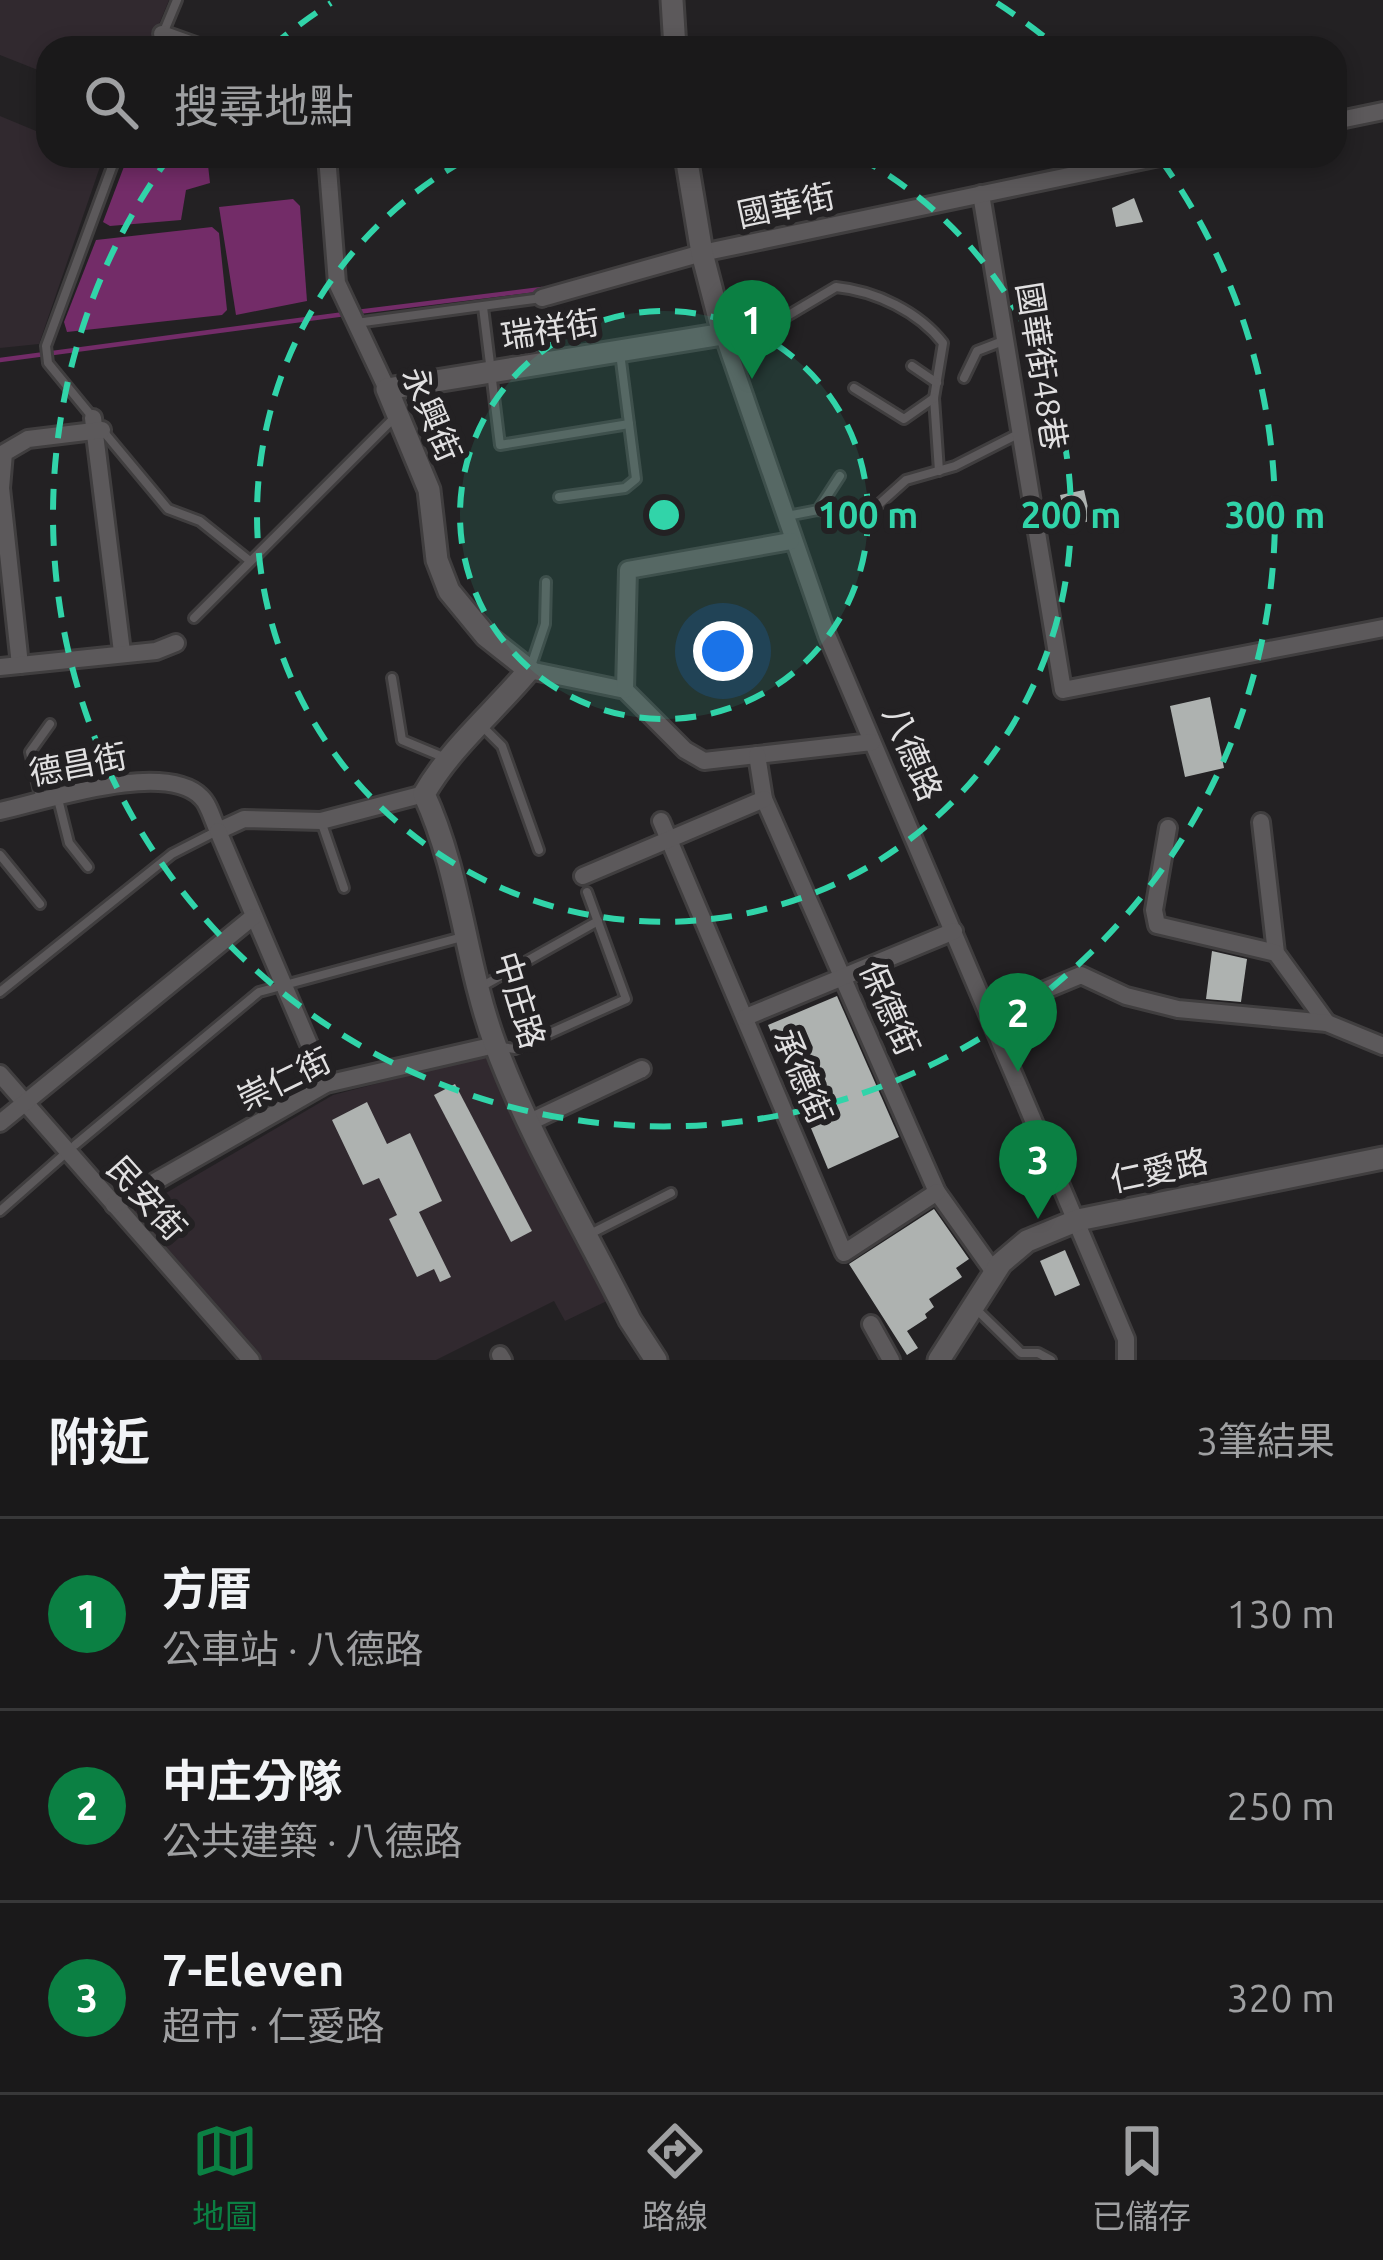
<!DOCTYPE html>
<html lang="zh-TW">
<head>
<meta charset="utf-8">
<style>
	body { margin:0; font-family:Ubuntu,"Noto Sans TC",sans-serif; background:#272627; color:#f1f3f6 }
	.you { position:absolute; left:723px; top:651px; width:42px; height:42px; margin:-30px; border:9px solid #fff; border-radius:50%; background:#1a73e8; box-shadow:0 0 0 18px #1a73e833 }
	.badge { display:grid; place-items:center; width:78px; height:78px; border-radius:50%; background:#0b8043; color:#fff; font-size:39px; font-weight:700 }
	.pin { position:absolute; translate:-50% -99px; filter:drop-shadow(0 3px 6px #0008) }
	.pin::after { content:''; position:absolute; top:63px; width:42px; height:36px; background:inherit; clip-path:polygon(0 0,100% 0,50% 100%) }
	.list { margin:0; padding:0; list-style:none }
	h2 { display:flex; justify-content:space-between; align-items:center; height:156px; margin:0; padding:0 48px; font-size:51px }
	h2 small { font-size:39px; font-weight:400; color:#9fa0a2 }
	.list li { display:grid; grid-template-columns:78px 1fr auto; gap:36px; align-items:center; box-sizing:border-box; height:192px; padding:0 48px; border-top:3px solid #383839 }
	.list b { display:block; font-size:45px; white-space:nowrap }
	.list p { margin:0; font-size:39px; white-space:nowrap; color:#9fa0a2 }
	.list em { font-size:39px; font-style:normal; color:#9fa0a2 }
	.icon { flex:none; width:66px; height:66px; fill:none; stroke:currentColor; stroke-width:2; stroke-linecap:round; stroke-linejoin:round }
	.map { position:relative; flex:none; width:1383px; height:1360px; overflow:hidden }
	.search { position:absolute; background:#1a191a; box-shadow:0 6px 18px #0003; left:36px; right:36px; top:36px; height:132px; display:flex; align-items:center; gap:30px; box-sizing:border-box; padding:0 42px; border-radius:36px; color:#9fa0a2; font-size:45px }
	.sheet { height:732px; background:#1a191a }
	nav { display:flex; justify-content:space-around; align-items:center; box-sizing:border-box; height:168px; border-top:3px solid #383839; background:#1a191a; font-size:33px; color:#9fa0a2 }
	nav a { display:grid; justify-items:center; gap:6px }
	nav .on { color:#0b8043 }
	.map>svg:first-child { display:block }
</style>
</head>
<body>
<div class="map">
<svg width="1383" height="1360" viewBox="0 0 1383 1360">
	<rect width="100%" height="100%" fill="#232123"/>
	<!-- built -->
	<g fill="#31292f">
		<polygon points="0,0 169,0 149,48 48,48 48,74 0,55"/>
		<polygon points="0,116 48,136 48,156 103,158 39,344 0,348"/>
		<polygon points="487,1055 609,1300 565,1321 554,1301 436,1360 259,1360 130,1214 333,1095"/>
	</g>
	<!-- water -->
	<g fill="#732c68">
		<polygon points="128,156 207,156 210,183 186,190 181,220 110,226 103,222"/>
		<polygon points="293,199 300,206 307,301 236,315 219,207"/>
		<polygon points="212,227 219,233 227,310 222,315 67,332 64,322 96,240"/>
	</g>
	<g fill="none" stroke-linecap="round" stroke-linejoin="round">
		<!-- stream -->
		<g stroke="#732c68" stroke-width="4.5">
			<polyline points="357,312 542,289"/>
			<polyline points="0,360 345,314"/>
		</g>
	</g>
	<!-- building -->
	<g fill="#aeb2b0">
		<polygon points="1134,198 1143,222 1116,227 1112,208"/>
		<polygon points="1084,490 1091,521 1067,526 1060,495"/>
		<polygon points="1210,697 1224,768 1185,777 1170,706"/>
		<polygon points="1212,951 1247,959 1241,1002 1206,999"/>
		<polygon points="837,996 899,1137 828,1169 768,1025"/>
		<polygon points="455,1084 532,1231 511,1242 434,1095"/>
		<polygon points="367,1102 387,1144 410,1133 442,1201 419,1212 451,1277 440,1282 434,1269 417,1277 389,1219 397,1215 379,1178 363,1185 332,1120"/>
		<polygon points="934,1209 969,1259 956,1268 962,1277 929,1299 934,1307 925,1314 927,1318 907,1331 918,1348 907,1355 849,1264"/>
		<polygon points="1065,1250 1080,1285 1055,1296 1040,1261"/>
	</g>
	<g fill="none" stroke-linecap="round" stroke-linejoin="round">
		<defs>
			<g id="service">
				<polyline points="157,48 177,0"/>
				<polyline points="483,307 500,445 629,424"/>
				<polyline points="356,323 542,298"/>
				<path d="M730 350 836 287C876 291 919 312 943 343L934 398 939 471"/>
				<polyline points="912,366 937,383"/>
				<polyline points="964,378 977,351 1003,341"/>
				<polyline points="854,388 904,419 934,398"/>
				<polyline points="94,419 48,363 46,346 116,156"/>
				<polyline points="103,431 168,509 200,521 250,561"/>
				<polyline points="559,497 625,488 636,479 620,353"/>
				<polyline points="818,510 840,476"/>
				<polyline points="787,516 818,510 867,515 906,480 955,466 1018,434"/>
				<polyline points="194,618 395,417"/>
				<polyline points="530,669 545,624 546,582"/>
				<polyline points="392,678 402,740 443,757"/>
				<polyline points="482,726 502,746 539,850"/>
				<polyline points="58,799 69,843 88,867"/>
				<polyline points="41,800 30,752 50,724"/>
				<polyline points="321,821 344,888"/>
				<polyline points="0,855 40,904"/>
				<polyline points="479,988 598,921"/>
				<polyline points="0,992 172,854 215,832"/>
				<polyline points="502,1047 515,1049 626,999 587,892"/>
				<polyline points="75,1145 259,992 466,936"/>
				<polyline points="0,1211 67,1152"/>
				<polyline points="588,1235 671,1193"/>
				<polyline points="977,1310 1021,1353 1038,1353 1051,1360"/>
			</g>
			<g id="minor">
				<polyline points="162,34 201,48"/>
				<polyline points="1335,121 1383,111"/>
				<polyline points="327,156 337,283 387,389"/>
				<polyline points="981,194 1063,690 1383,628"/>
				<polyline points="542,298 702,253 1164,156"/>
				<polyline points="723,334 827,635 1126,1339 1126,1360"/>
				<polyline points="93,418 122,652"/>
				<polyline points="20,665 1,488 4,453 28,439 102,430"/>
				<polyline points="0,667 156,651 176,643"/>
				<polyline points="529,670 625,690 685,750 704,761 872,742"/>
				<polyline points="625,690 628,570 791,541"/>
				<polyline points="757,755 764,799 937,1192 994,1272"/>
				<path d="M0 811C45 801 165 760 201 797 209 804 213 821 218 831L244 819 321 821 424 794"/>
				<polyline points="661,821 844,1253 937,1192"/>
				<polyline points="1261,822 1276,953 1327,1023"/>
				<polyline points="1168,828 1154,910 1157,925 1276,953"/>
				<polyline points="218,831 326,1084"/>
				<polyline points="583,876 764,799"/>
				<polyline points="990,1013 1081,975 1126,996 1178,1009 1327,1023 1383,1046"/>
				<polyline points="746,1017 954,931"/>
				<polyline points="0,1074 251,1360"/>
				<polyline points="532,1121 642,1069"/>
				<polyline points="0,1123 253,917"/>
				<polyline points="114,1205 326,1084 495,1045"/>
				<polyline points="871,1324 891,1360"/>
				<polyline points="500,1355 503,1360"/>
			</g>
			<g id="tertiary">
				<polyline points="672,0 675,48"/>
				<path d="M656 1360 630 1320C586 1231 529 1137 495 1044 465 963 461 874 424 794 451 747 494 712 529 670L486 636 449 591 437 560 429 490 387 389 723 334 702 253 686 156"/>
				<polyline points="939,1360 1001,1263 1027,1241 1078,1220 1383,1158"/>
			</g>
		</defs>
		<!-- service casing -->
		<use href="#service" stroke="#403e3f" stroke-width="14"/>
		<!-- minor casing -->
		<use href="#minor" stroke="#403e3f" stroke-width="22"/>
		<!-- tertiary casing -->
		<use href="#tertiary" stroke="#403e3f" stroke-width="27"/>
		<!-- service -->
		<use href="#service" stroke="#5c595b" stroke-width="8"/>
		<!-- minor -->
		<use href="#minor" stroke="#5c595b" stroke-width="16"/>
		<!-- tertiary -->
		<use href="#tertiary" stroke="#5c595b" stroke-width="21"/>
	</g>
	<!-- distance rings -->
	<circle cx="664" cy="515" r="204" fill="#31d4a9" fill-opacity=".12"/>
	<g fill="none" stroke="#31d4a9" stroke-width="6" stroke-dasharray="21 15">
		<circle cx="664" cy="515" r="204"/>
		<path d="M858 157A407 407 0 1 1 470 157"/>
		<path d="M271 47A611 611 0 0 1 331 3M997 3A611 611 0 0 1 1057 47M1161 160A611 611 0 1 1 167 160"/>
	</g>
	<g text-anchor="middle" stroke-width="12" stroke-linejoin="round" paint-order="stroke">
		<!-- street labels -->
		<g font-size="33" fill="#e1e0e1" stroke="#232123">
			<text transform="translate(786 205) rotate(-12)" y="12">國華街</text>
			<text transform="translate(550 329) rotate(-9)" y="12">瑞祥街</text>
			<text transform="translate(1042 366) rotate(81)" y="12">國華街48巷</text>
			<text transform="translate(432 414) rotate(67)" y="12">永興街</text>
			<text transform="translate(913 753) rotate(67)" y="12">八德路</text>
			<text transform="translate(78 764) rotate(-11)" y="12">德昌街</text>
			<text transform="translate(520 1000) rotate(73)" y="12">中庄路</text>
			<text transform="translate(890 1008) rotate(66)" y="12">保德街</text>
			<text transform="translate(803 1076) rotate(67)" y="12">承德街</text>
			<text transform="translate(284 1079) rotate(-26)" y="12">崇仁街</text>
			<text transform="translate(1159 1170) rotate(-12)" y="12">仁愛路</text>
			<text transform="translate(147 1198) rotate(48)" y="12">民安街</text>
		</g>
	</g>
	<circle cx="664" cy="515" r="18" fill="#31d4a9" stroke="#232123" stroke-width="6"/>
	<g font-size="36" text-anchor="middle" font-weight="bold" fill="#31d4a9" stroke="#232123" stroke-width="12" stroke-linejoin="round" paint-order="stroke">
		<text x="868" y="528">100 m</text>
		<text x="1071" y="528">200 m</text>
		<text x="1275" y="528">300 m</text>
	</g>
</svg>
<div class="you"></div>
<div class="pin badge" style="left:752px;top:379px">1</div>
<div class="pin badge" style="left:1018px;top:1072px">2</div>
<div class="pin badge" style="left:1038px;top:1219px">3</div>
<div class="search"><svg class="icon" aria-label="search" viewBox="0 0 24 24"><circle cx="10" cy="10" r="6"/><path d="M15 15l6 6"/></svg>搜尋地點</div>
</div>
<section class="sheet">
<h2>附近<small>3筆結果</small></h2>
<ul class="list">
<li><span class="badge">1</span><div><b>方厝</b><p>公車站 · 八德路</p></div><em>130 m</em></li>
<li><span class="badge">2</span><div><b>中庄分隊</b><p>公共建築 · 八德路</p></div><em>250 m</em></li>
<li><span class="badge">3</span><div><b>7-Eleven</b><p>超市 · 仁愛路</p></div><em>320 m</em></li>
</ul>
</section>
<nav>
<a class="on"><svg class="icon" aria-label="map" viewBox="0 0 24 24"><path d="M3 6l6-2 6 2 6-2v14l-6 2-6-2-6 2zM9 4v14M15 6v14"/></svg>地圖</a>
<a><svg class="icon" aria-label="directions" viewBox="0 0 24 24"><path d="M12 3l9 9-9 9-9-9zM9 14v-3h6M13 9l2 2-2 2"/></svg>路線</a>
<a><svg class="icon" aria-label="saved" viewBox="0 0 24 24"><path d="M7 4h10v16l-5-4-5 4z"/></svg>已儲存</a>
</nav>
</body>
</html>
